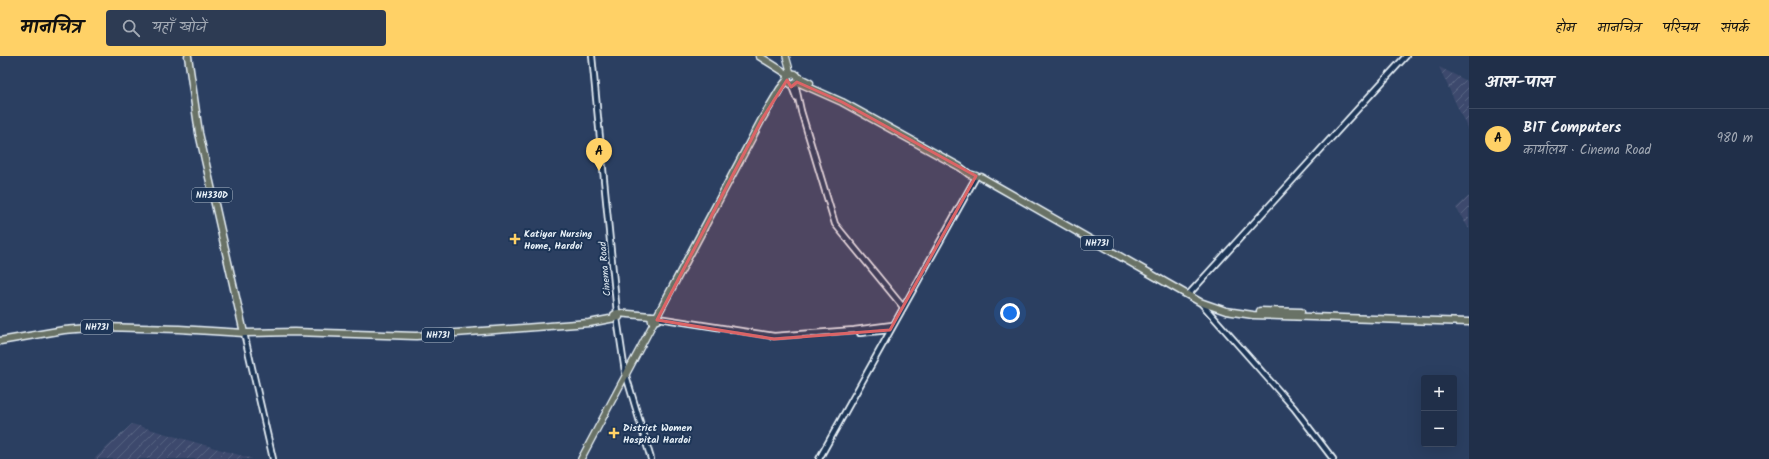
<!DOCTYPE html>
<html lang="hi">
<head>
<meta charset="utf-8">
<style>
	body { margin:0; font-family:Kalam,"Playpen Sans Deva",sans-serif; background:#2d3b53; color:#f1f3f6 }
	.controls { position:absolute; right:12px; bottom:12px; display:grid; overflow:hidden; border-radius:4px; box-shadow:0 4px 16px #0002 }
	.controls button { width:36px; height:36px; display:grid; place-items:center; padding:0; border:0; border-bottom:1px solid #3d4a61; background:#202f49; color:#f1f3f6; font:20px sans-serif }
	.you { position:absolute; left:1010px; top:257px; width:14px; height:14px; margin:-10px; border:3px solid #fff; border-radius:50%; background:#1a73e8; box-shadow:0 0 0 6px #1a73e833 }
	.badge { display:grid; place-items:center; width:26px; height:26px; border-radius:50%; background:#ffd166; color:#111; font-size:13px; font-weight:700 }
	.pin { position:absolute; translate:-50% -33px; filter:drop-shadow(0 1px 2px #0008) }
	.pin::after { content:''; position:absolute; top:21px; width:14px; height:12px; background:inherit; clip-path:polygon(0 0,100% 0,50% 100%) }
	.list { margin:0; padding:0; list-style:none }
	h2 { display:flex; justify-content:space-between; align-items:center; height:52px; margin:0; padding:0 16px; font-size:17px }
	h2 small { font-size:13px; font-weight:400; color:#a2a9b4 }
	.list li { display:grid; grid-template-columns:26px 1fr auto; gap:12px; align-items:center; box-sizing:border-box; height:60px; padding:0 16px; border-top:1px solid #3d4a61 }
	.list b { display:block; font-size:15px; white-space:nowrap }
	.list p { margin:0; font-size:13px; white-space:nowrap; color:#a2a9b4 }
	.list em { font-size:13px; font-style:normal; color:#a2a9b4 }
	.icon { flex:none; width:22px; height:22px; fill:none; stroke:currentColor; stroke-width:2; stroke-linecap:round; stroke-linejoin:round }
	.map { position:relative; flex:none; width:1469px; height:403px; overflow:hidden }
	header { display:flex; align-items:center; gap:24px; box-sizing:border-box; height:56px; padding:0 20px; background:#ffd166; color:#111 }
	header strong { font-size:19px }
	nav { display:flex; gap:22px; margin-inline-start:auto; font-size:14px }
	.search { width:280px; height:36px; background:#2d3b53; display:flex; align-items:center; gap:10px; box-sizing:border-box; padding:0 14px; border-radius:4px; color:#a2a9b4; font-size:15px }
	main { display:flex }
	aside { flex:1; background:#202f49 }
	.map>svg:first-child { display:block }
</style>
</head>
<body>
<header>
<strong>मानचित्र</strong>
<div class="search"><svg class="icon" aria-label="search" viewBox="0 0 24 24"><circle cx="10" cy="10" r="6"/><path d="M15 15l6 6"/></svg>यहाँ खोजें</div>
<nav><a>होम</a><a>मानचित्र</a><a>परिचय</a><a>संपर्क</a></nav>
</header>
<main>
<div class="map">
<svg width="1469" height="403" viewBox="0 0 1469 403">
	<defs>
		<pattern id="industrial-furrows" width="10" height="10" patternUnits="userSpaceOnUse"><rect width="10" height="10" fill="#3c4a6d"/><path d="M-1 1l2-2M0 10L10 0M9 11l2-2" fill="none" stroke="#586583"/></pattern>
	</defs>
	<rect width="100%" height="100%" fill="#2b3f61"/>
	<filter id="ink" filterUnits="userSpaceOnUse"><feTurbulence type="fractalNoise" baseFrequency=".025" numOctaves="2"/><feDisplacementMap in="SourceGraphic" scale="8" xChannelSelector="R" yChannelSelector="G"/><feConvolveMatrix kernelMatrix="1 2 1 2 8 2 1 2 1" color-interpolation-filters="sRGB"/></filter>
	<g filter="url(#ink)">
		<!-- industrial -->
		<g fill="url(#industrial-furrows)">
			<polygon points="1439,11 1469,26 1469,76"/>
			<polygon points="1469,140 1469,173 1456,152"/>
			<polygon points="132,368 253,403 94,403"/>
		</g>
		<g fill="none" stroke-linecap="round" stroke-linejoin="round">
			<defs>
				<g id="secondary">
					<polyline points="592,0 617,257"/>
					<polyline points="795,27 801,55 835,168 903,251"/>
					<polyline points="791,28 796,41"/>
					<polyline points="1188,239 1406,0"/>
					<polyline points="1201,247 1294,352 1333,403"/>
					<polyline points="617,262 625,316 651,403"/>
					<polyline points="658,262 774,280 854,274 892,269"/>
					<polyline points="244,277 273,403"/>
					<polyline points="860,277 890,274"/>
					<polyline points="819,403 976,121"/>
				</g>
				<g id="primary">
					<polyline points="786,0 791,18"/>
					<polyline points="581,403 654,266"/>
				</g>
				<g id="highway">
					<polyline points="188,0 199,77 244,277"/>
					<polyline points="759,0 789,19"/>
					<circle cx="793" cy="23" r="5.5"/>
					<polyline points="798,21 810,27"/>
					<polyline points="797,26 842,46 960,111 969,118 976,120"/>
					<polyline points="981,121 1200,246 1226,255 1253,259 1469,266"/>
					<polyline points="1260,255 1301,256"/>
					<polyline points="618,257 619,261 615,262 614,259 617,257 651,260"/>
					<polyline points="657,260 651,260 652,265 657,264 657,260 762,63 780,33 787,24"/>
					<polyline points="0,285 64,274 102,271 179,273 244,277 294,276 416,280 589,267 615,262"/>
				</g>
			</defs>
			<!-- secondary casing -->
			<use href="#secondary" stroke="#e8f1f8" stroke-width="8"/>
			<!-- primary casing -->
			<use href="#primary" stroke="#e8f1f8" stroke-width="8"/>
			<!-- highway casing -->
			<use href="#highway" stroke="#e8f1f8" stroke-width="9"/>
			<!-- secondary -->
			<use href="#secondary" stroke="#1d3557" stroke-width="4.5"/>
			<!-- primary -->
			<use href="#primary" stroke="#697266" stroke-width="5.5"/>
			<!-- highway -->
			<use href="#highway" stroke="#697266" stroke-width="6"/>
		</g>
	</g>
	<!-- marked area -->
	<path fill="#db6466" fill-opacity="0.2" stroke="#db6466" stroke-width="3" stroke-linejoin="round" d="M787 24 791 31 797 26 842 46 976 120 890 274 774 283 657 264 762 63Z"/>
	<!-- markers -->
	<g fill="#ffd166" stroke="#1d3557" stroke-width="1.5">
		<path d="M513 177h4v4h4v4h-4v4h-4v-4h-4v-4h4z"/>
		<path d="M612 371h4v4h4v4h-4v4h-4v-4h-4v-4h4z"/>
	</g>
	<g text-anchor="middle" stroke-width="4" stroke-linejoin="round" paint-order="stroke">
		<!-- shield labels -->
		<g fill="#1d3557" stroke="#abb9c8" stroke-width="1">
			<rect x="192" y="132" width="40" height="14" rx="3"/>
			<rect x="1081" y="180" width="32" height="14" rx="3"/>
			<rect x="81" y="264" width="32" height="14" rx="3"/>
			<rect x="422" y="272" width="32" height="14" rx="3"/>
		</g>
		<g font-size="9" font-weight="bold" fill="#e8f1f8">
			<text x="212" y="142">NH330D</text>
			<text x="1097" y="190">NH731</text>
			<text x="97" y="274">NH731</text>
			<text x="438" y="282">NH731</text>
		</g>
		<!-- poi labels -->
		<g font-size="10" font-weight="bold" fill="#e8f1f8" stroke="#1d3557" text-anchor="start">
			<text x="524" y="181">Katiyar Nursing<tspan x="524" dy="12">Home, Hardoi</tspan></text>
			<text x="623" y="375">District Women<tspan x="623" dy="12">Hospital Hardoi</tspan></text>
		</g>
		<!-- street labels -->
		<g font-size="10" fill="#e8f1f8" stroke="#1d3557">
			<text transform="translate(604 213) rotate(-95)" y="4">Cinema Road</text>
		</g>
	</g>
</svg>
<div class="controls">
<button>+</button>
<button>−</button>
</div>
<div class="you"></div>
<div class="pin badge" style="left:599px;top:115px">A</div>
</div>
<aside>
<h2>आस-पास<small></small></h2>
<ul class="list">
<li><span class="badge">A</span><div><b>BIT Computers</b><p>कार्यालय · Cinema Road</p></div><em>980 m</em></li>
</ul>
</aside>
</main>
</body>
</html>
